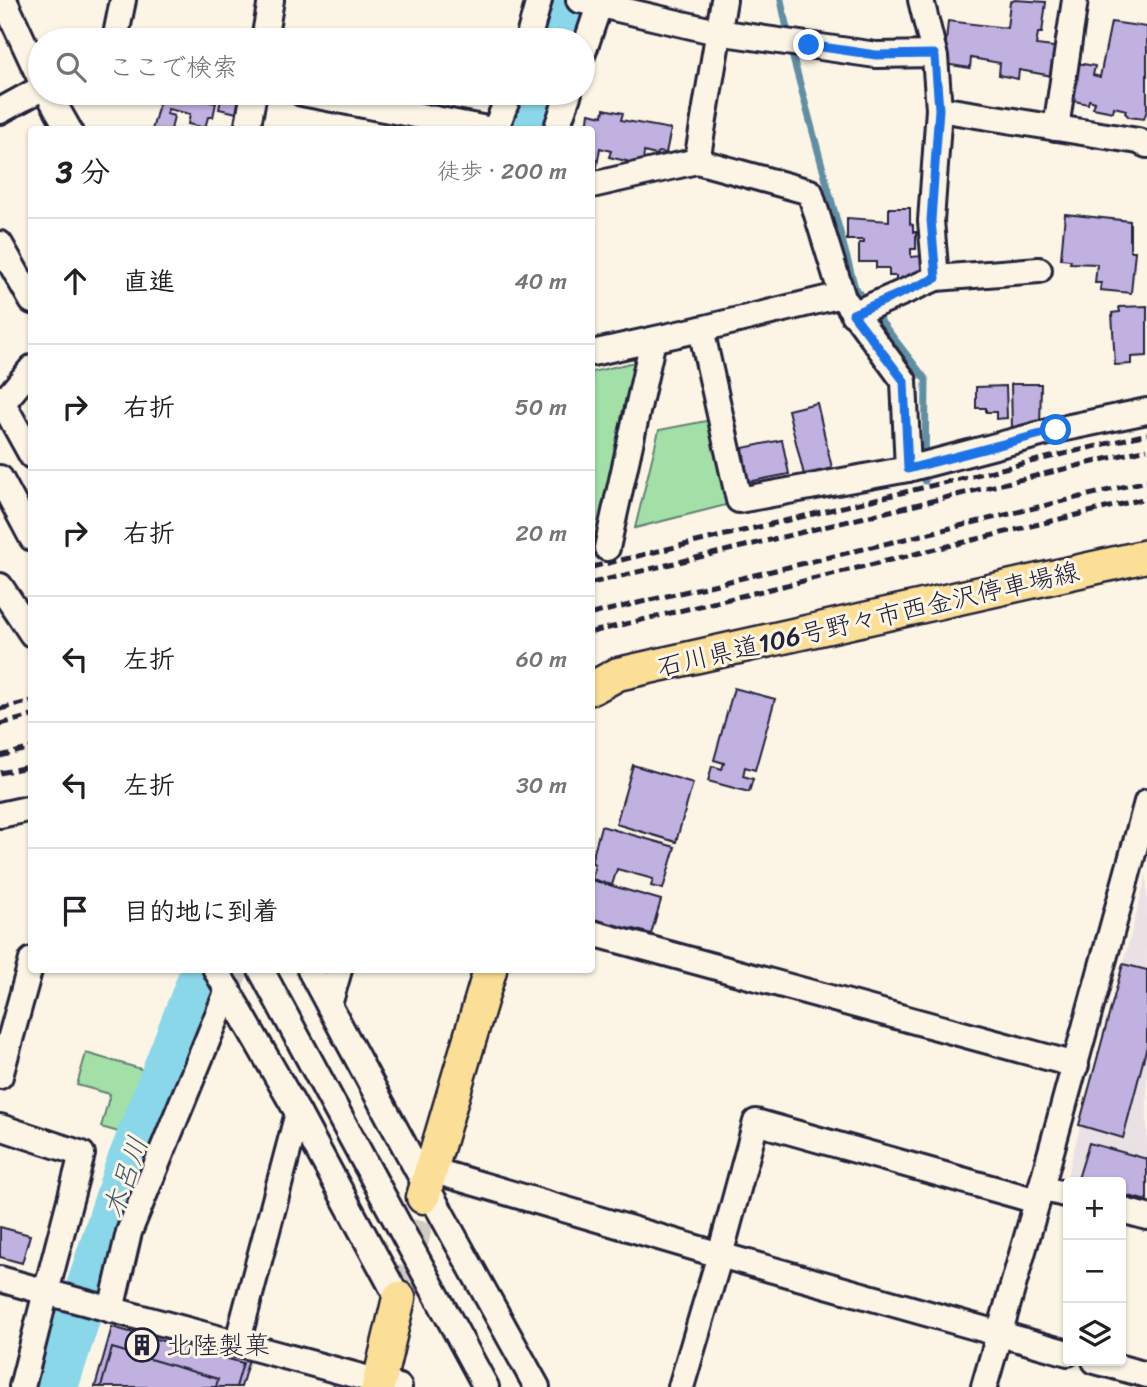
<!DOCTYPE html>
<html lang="ja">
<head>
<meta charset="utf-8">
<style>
	body { margin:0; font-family:Sriracha,"Klee One",sans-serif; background:#f6f6f6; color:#202124 }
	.controls { position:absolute; right:21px; bottom:21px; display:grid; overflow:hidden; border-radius:7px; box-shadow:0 2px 5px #0004 }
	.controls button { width:63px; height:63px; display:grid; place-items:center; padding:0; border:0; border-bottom:2px solid #e0e0e0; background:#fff; color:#202124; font:35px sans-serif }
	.stop { position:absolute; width:21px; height:21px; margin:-16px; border:5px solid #1a73e8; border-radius:50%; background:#fff }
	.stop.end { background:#1a73e8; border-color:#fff; box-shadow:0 2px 7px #0008 }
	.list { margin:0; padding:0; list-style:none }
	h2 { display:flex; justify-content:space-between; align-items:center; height:91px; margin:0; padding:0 28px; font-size:30px }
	h2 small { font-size:23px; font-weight:400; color:#757577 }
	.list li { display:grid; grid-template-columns:46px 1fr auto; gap:21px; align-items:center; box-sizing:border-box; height:126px; padding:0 28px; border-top:2px solid #e0e0e0 }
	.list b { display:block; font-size:26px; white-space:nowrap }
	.list em { font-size:23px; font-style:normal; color:#757577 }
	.icon { flex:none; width:38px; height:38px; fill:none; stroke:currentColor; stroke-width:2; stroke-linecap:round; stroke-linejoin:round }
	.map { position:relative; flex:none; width:1147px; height:1387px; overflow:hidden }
	.search { position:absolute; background:#fff; box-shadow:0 2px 5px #0004; left:28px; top:28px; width:567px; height:77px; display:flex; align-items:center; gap:18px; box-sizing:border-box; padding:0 24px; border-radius:38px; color:#757577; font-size:26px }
	.panel { position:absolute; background:#fff; box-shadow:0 2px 5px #0004; left:28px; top:126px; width:567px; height:847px; border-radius:7px }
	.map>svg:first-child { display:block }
</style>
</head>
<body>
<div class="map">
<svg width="1147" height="1387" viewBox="0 0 1147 1387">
	<rect width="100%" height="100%" fill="#fcf5e5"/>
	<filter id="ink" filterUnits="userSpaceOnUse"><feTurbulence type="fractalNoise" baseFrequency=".0143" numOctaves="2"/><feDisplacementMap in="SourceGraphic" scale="14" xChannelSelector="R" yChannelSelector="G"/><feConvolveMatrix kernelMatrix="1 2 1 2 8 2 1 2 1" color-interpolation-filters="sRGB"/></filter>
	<g filter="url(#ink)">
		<!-- built -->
		<polygon fill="#eae1e4" points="1147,873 1147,1199 1121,1191 1121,1182 1089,1182 1067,1176"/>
		<!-- green -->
		<g fill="#a2e0a8" stroke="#628172" stroke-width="2">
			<polygon points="643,360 598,547 592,548 592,372"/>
			<polygon points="712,420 730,504 635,528 659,430"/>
			<polygon points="86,1053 158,1074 140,1138 101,1127 110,1094 77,1085"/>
		</g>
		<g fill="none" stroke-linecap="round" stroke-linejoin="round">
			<!-- stream -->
			<polyline stroke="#608fa3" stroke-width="7" points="781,0 793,58 855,288 926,380 925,481"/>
			<!-- river -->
			<g stroke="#8ad7e9" stroke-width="44">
				<polyline points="562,40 573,0"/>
				<polyline points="525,130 541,93"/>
				<polyline points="56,1387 125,1172 203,970"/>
			</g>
		</g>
		<!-- building -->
		<g fill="#c0b1e1" stroke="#22223b" stroke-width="2">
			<polygon points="1015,0 1046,2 1042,33 1038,33 1036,45 1061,48 1058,77 1019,70 1018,79 999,75 1000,63 971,58 970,68 944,64 948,21 1007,28 1010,2"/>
			<polygon points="1111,22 1147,27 1147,110 1144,119 1129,117 1125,113 1126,110 1114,107 1113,112 1093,108 1095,102 1089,100 1088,104 1070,100 1077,63 1095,66 1093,75 1100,77"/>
			<polygon points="162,93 213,93 210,102 216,103 213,117 208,117 205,128 188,124 190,114 168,109 167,114 174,116 171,130 152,130"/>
			<polygon points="217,93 242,93 237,113 219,109 222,94"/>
			<polygon points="604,109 623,113 621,120 671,129 666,153 658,152 656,155 644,152 643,161 640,161 639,164 609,157 611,151 600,148 596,172 592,171 592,130 570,130 571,124 587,128 589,113 603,116"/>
			<polygon points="889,208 910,208 910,224 913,225 913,232 916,232 916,249 911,249 911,257 922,256 922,280 896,281 896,276 889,276 889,268 876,268 876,262 859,262 859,243 864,243 864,240 847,240 847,218 889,221"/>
			<polygon points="1065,214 1130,221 1130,251 1135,251 1131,293 1100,290 1101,283 1095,283 1097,264 1070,263 1071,260 1061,259"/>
			<polygon points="1147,306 1147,356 1131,357 1131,364 1115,365 1112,313 1120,312 1119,307"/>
			<polygon points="1011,384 1041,384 1040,428 1012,428"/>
			<polygon points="1006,386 1007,418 996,419 996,412 986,412 986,408 976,408 976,387"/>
			<polygon points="817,403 832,468 804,475 788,410"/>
			<polygon points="782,440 789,474 748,482 743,448"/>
			<polygon points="734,688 775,699 755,770 745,767 743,776 753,779 749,792 708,781 712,766 722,769 724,763 714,760"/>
			<polygon points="633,765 693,783 676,842 616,824"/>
			<polygon points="601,826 675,847 663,889 651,886 653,879 617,869 612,885 592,879 595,864 592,863 592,860"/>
			<polygon points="592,880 661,900 651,934 634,929 632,932 592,921"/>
			<polygon points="1123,964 1147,970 1147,1046 1123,1138 1079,1125"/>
			<polygon points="1089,1143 1147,1159 1147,1201 1121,1194 1121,1182 1077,1182"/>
			<polygon points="0,1227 30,1235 22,1263 0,1257"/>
			<polygon points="132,1326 249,1359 241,1387 216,1387 219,1378 125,1351"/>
			<polygon points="112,1327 243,1363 236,1387 95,1387"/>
			<polygon points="112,1348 218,1379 216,1387 101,1387"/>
		</g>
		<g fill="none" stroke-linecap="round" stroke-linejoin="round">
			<!-- minor-tunnel -->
			<polyline stroke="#d0cbc3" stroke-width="24" stroke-dasharray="24 12" stroke-linecap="butt" points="228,990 237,970"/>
			<!-- major-tunnel -->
			<polyline stroke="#d0cbc3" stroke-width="32" stroke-dasharray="32 16" stroke-linecap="butt" points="399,1298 423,1197"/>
			<defs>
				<g id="minor">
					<polyline points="4,0 40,78"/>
					<polyline points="579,0 717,32 876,55 934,54"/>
					<polyline points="921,0 935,57 939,109 1138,141 1147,145"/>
					<polyline points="115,40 123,0"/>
					<polyline points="264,40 271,0"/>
					<polyline points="528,40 539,0"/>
					<polyline points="583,53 601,0"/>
					<polyline points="48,93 69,130"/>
					<polyline points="302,93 492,130"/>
					<polyline points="0,111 40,89"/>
					<polyline points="1056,128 1075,0"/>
					<polyline points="247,130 254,93"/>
					<polyline points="495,130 510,93"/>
					<polyline points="556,130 569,93"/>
					<polyline points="697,161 724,0"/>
					<polyline points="592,185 697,161 810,192 842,295 701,329 592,353"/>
					<polyline points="0,244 32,301"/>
					<polyline points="936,278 1039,270"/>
					<polyline points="846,302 904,381 908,469"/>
					<polyline points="853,314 936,278 931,221 939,109"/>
					<polyline points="701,329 739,500 908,469 1056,430 1147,411"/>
					<polyline points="0,398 32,456"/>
					<polyline points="1,405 32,368"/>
					<polyline points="0,478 32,538"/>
					<polyline points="607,548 653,340"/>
					<polyline points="0,586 32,634"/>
					<polyline points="0,815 32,808"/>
					<polyline points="592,933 1076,1065"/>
					<polyline points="216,970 298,1113 237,1344"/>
					<polyline points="261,970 486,1387"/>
					<polyline points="310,970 426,1186 537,1387"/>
					<polyline points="329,1005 339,970"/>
					<polyline points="0,1076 32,960"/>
					<polyline points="298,1113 399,1300"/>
					<polyline points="0,1127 82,1154 46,1292 0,1279"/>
					<polyline points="431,1170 720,1255 756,1122 1037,1201"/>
					<polyline points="1041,1188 1147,802"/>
					<polyline points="1121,1210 1147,1217"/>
					<polyline points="111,1310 129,1232 228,990"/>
					<polyline points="1095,1361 1147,1375"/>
					<polyline points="22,1387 46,1292 399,1387"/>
					<polyline points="681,1387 720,1255 1068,1353"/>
					<polyline points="984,1387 1041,1188 1068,1195"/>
				</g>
				<g id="major">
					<polyline points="592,688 618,674 1147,556"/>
					<polyline points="423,1197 490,970"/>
					<polyline points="378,1387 399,1298"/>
				</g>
			</defs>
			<!-- minor casing -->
			<use href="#minor" stroke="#22223b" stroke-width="30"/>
			<!-- major casing -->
			<use href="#major" stroke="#22223b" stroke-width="37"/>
			<!-- minor -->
			<use href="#minor" stroke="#fcf5e5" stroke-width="24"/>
			<!-- major -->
			<use href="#major" stroke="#fbdf96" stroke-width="32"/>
			<!-- rail -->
			<g stroke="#22223b" stroke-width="5" stroke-dasharray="10 5" stroke-linecap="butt">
				<polyline points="592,567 1147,434"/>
				<polyline points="592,583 1147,449"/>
				<polyline points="592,614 1147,481"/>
				<polyline points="592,632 1147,498"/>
				<polyline points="0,709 32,701"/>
				<polyline points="0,724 32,716"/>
				<polyline points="0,756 32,748"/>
				<polyline points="0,773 32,766"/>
			</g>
		</g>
	</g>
	<g fill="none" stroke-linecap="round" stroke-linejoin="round" filter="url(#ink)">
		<!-- route -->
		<polyline stroke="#1a73e8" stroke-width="9" points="809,45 876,55 934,54 935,57 939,109 931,220 936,278 853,314 904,381 908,469 1056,430"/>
	</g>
	<!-- icons -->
	<defs>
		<symbol id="building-ring" viewBox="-11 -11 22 22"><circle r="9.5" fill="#fcf5e5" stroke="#22223b" stroke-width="1.5"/><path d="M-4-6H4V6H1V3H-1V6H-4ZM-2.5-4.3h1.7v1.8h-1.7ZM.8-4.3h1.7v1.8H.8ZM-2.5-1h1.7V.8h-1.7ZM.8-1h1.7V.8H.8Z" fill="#22223b"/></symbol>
	</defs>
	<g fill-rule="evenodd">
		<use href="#building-ring" x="123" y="1326" width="38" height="38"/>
	</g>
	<g text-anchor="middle" stroke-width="6" stroke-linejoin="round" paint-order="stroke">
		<!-- street labels -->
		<g font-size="26" fill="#22223b" stroke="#fcf5e5">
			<text transform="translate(868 619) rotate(-13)" y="9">石川県道106号野々市西金沢停車場線</text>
		</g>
		<!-- poi labels -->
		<g font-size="26" fill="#22223b" stroke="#fcf5e5" text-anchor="start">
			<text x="166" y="1354">北陸製菓</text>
		</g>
		<!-- water labels -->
		<g font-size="28" font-style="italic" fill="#41586f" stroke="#fcf5e5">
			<text transform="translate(125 1177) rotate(-71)" y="10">木呂川</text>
		</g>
	</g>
</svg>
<div class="controls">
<button>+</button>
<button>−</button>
<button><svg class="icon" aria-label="layers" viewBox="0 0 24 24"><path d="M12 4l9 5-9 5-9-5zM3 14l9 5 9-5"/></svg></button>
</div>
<div class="stop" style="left:1056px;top:430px"></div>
<div class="stop end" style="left:809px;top:45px"></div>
<div class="search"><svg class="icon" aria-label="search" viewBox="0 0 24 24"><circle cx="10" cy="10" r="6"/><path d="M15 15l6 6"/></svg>ここで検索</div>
<section class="panel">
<h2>3 分<small>徒歩 · 200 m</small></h2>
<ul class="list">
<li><svg class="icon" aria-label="ahead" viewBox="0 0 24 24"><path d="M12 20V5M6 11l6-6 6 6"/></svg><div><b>直進</b></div><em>40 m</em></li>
<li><svg class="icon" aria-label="right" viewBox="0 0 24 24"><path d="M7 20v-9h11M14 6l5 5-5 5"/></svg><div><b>右折</b></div><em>50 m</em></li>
<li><svg class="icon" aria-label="right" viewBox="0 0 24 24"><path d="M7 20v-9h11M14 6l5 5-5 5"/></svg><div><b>右折</b></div><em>20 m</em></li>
<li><svg class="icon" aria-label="left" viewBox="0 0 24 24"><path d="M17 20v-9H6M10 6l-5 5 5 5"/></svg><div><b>左折</b></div><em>60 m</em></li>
<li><svg class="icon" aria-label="left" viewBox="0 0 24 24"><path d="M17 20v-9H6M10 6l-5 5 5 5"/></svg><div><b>左折</b></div><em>30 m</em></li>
<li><svg class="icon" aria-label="arrive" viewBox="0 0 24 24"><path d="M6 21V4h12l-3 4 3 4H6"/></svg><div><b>目的地に到着</b></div></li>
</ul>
</section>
</div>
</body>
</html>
